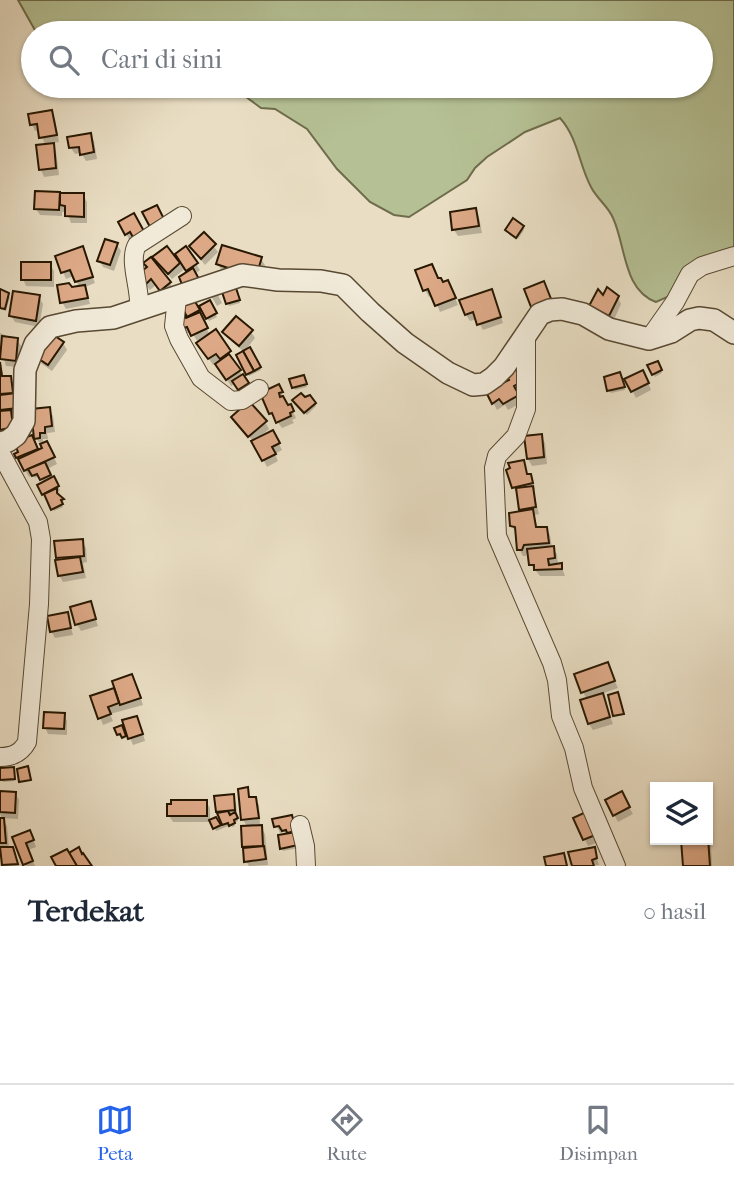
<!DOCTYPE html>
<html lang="id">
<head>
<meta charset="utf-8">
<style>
	body { margin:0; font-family:"IM FELL French Canon",serif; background:#f6f6f7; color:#1f2937 }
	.controls { position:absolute; right:21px; bottom:21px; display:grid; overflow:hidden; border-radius:0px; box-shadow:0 2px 5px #0004 }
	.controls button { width:63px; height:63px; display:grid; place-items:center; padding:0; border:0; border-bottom:2px solid #e0e1e3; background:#fff; color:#1f2937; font:35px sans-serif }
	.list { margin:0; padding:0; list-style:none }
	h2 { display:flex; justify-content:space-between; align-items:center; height:91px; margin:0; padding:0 28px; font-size:30px }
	h2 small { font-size:23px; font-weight:400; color:#747a83 }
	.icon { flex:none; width:38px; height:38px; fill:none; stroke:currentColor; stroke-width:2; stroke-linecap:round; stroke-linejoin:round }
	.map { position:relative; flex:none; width:734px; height:866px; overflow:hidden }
	.search { position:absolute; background:#fff; box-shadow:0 2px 5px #0004; left:21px; right:21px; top:21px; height:77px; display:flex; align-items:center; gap:18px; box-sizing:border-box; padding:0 24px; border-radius:38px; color:#747a83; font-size:26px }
	.sheet { height:217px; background:#fff }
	nav { display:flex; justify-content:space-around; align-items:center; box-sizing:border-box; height:98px; border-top:2px solid #e0e1e3; background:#fff; font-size:19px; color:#747a83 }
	nav a { display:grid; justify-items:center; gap:4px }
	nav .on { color:#2563eb }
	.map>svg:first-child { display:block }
</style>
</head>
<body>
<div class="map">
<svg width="734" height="866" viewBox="0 0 734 866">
	<rect width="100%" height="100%" fill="#e9dec4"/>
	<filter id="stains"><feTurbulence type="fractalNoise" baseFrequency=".00286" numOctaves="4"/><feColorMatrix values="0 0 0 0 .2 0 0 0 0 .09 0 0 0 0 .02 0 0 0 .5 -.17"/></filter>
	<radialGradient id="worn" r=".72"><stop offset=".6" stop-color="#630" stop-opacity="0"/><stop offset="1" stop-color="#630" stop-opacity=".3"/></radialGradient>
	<!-- green -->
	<path fill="#b5c195" stroke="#6e6c4b" stroke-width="2" d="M18 0H734V249L672 295 656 302C623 290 626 246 613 218 608 206 597 199 591 187 579 165 578 138 560 118L525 132 487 157 475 168 467 180 409 217 394 215 370 202 337 169 307 129 275 109 261 108 231 86H701V33H121L96 26 76 24 57 33 36 32Z"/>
	<!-- shadow -->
	<g fill="#0003">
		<polygon points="52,112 55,119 59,142 52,143 56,151 59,175 44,177 41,170 38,146 45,145 40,130 35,131 32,124"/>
		<polygon points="90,135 94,141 97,159 86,161 81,153 75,154 71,148"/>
		<polygon points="37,193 83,195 87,202 87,223 71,223 67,212 62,212 62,216 40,215 36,209"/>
		<polygon points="475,210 479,217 482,233 458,236 454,230 452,214"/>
		<polygon points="133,215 139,244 130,241 120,223"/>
		<polygon points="523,227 524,230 518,239 507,230"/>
		<polygon points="204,234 218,252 205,265 191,247"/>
		<polygon points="117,245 121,251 114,271 103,267 99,260"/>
		<polygon points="167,248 173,257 185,248 200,270 195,274 189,273 186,268 172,279 162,268 160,270 174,289 165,296 156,285 150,290 143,282 148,268 146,263"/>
		<polygon points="82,249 95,283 85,287 90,304 66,309 62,302 71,289 79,287 74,276 66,279 63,272"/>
		<polygon points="261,259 265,265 260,283 222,271 218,264"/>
		<polygon points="50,264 54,271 54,287 26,286 23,279"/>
		<polygon points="438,280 451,288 458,305 440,312 433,295 429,297 425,290"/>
		<polygon points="236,290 240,303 229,306 224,291"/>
		<polygon points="0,291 10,297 6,311 0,309"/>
		<polygon points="217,293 222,303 217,306 211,296"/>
		<polygon points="39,297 43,304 39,327 15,322 11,316"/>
		<polygon points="495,298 503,323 483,330 477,319 470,321 466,315"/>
		<polygon points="604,298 618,298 621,304 613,322 591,306"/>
		<polygon points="192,301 210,335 215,332 249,386 241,391 236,383 231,386 216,363 213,365 192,333 187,333 180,319 186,321 191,318 183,306"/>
		<polygon points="209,302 217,317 209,321 201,307"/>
		<polygon points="224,332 251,332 255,338 244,352 228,338"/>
		<polygon points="0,333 17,340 21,346 19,367 6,366 3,356 0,356"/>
		<polygon points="63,343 67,350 52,371 42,364 38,357"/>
		<polygon points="250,350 261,370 249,376 238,356"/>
		<polygon points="657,363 662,373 655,377 650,366"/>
		<polygon points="0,364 4,378 10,377 14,384 16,433 0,437 0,418 3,418 0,405"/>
		<polygon points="517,372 521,403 508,410 505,405 497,410 486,389 495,389 511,381"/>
		<polygon points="621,377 625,390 611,393 609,390"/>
		<polygon points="646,378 651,390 636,398 627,380"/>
		<polygon points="304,380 307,387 295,390 292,381"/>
		<polygon points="278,386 288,407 290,406 296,418 292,420 294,423 282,428 271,413"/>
		<polygon points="296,403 315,404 316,406 307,415"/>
		<polygon points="49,409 53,416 55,432 47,433 48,439 43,439 43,444 50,449 57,464 47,469 60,490 57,495 63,507 54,511 40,485 44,483 40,475 35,478 33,475 29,477 17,455 35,444 39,452 44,449 36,438"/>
		<polygon points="233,418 265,422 269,429 258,438 273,432 282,450 275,454 278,461 267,467 254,442"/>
		<polygon points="541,436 545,443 547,464 532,466 528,459 526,438"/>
		<polygon points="523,462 528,476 534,483 535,490 533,490 539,514 534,515 538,529 546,528 550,535 552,548 557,554 558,565 561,565 565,576 540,576 531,565 529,546 526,556 523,556 519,549 516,533 512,526 523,513 514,487"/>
		<polygon points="82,541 86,548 87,562 83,563 86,578 63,582 59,575 56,543"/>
		<polygon points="90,603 98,626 81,631 77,624"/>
		<polygon points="67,614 73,635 55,638 51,631"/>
		<polygon points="607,664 618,688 601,694 613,724 593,730 589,724 587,700 583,692"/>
		<polygon points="135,682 143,705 110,714 113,721 103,725 93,697"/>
		<polygon points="64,714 67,721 67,735 48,734 45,727"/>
		<polygon points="140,724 145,741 133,745 130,738"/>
		<polygon points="13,769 15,781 3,782 1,779"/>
		<polygon points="247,789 251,799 255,799 259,805 260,825 265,834 268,865 249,866 246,861 244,846 248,828 243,820"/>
		<polygon points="0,793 15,793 19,800 18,819 2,818 7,826 9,849 12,849 19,866 5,866 0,852 0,820 3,820 0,814"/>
		<polygon points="621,793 633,814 618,822 607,801"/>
		<polygon points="233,796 236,803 238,821 234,823 235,826 232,827 231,825 216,831 212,822 173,822 169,816 206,802 210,808 210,821 217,822 221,819 217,812"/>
		<polygon points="708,805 710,809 711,833 708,833"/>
		<polygon points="291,817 295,823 299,848 283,851 282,848 287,835 284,832 280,833 274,820"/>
		<polygon points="575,819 601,841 588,846"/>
		<polygon points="15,838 33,839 36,847 28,850 35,866 26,866"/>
		<polygon points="683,840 708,840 711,845 712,866 684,866"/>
		<polygon points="594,849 599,865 574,866 570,853"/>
	</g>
	<!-- building -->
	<g fill="#dda987" stroke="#271701" stroke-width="2">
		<polygon points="52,110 57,135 39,138 37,124 30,125 28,114"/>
		<polygon points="91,133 94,152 80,155 79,147 69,148 67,137"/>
		<polygon points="54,143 56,168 39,170 36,145"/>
		<polygon points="35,191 60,192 59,210 34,209"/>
		<polygon points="60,193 84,193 84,217 65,216 65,206 60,205"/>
		<polygon points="157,205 164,219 150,227 142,212"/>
		<polygon points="476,208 479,226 452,230 450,212"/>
		<polygon points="134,213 145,233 134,239 130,232 125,235 118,222"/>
		<polygon points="513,218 524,226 516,238 505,230"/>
		<polygon points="204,232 216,244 201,259 189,246"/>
		<polygon points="105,239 118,243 110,265 97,261"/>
		<polygon points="222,245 262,257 256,277 216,264"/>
		<polygon points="83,246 93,277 75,282 70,270 61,273 55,256"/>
		<polygon points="167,246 180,263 168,274 152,257"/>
		<polygon points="186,246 198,263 186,271 175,254"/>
		<polygon points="151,257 171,282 160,291 151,279 145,285 137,275 147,267 143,263"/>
		<rect x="21" y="262" width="30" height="18"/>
		<polygon points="432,264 438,278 441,278 443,282 448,280 456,298 435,306 428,289 423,291 415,270"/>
		<polygon points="193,268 199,279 183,287 179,277"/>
		<polygon points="544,281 553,304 533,312 524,289"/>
		<polygon points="69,283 72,287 85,285 88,298 60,303 57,285"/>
		<polygon points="235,285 240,300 226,304 221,289"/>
		<polygon points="607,287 619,296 609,316 589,306 598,289 603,295"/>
		<polygon points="0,289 9,293 5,309 0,308"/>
		<polygon points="492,289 501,317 477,325 473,312 465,315 459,300"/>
		<polygon points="13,291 40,295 36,321 9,316"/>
		<polygon points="193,298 200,310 187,317 181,305"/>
		<polygon points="210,300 217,313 206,319 199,306"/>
		<polygon points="200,312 208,328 191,336 187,327 184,328 177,318 184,314 186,318"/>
		<polygon points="236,316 253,330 239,346 222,332"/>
		<polygon points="216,329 231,351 220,359 216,354 208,359 196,343"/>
		<polygon points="52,334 64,342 48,365 36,357"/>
		<polygon points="2,336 18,338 16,361 0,359"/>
		<polygon points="250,347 261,367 254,371 243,351"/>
		<polygon points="243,351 254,371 246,375 236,355"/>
		<polygon points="229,354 241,370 226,380 215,364"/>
		<polygon points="658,361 662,370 652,375 647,365"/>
		<polygon points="0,362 2,376 11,376 13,393 0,394"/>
		<polygon points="518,369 524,380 514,386 519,395 503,404 499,399 492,404 484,388 495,387 509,380 506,374"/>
		<polygon points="643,370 649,383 631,392 624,379"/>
		<polygon points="620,372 625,387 607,391 604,377"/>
		<polygon points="243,374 249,383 238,390 232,381"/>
		<polygon points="304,375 307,384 292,388 289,379"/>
		<polygon points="279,384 283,392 279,393 280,397 283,396 288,405 291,404 294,411 290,413 291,416 276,423 272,413 269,414 260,393"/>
		<polygon points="16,393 18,408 0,410 0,395"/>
		<polygon points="301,393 305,397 310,395 316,403 304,413 292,400"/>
		<polygon points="249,401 267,421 248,437 231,417"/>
		<polygon points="50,407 52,426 45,427 45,433 40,433 40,438 34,439 31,409"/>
		<polygon points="11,410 13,427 0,430 0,411"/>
		<polygon points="273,430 280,443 272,447 276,454 262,461 251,441"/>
		<polygon points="542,434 544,457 527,459 524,436"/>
		<polygon points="32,435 38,449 16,458 14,454 18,452 14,442"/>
		<polygon points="47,441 55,457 24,471 18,459 42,448 40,444"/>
		<polygon points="524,460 527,474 531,474 533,483 512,488 506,470 510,468 508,463"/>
		<polygon points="45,462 51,475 40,480 37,474 32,476 28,469"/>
		<polygon points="54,476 59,486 42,495 37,485"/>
		<polygon points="533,486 536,507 519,510 516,488"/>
		<polygon points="57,488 57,493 64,499 61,500 63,504 51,510 44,494"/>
		<polygon points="533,509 536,527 547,527 549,543 524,545 522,550 517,550 515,527 510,526 509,513"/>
		<polygon points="83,539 84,556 56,558 54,541"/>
		<polygon points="554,546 555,558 548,559 549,565 562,563 562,569 534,570 534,565 529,565 527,549"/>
		<polygon points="80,557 83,572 58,576 55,560"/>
		<polygon points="91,601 96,619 75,625 70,607"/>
		<polygon points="68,612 71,628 50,632 47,616"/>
		<polygon points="608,662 615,681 581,693 574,674"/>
		<polygon points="132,674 141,698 120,705 112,681"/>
		<polygon points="114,688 119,703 108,707 111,714 98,719 90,696"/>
		<polygon points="618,692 624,714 613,716 608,695"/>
		<polygon points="603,693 610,717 588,724 580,700"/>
		<polygon points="44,712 65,713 64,729 43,728"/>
		<polygon points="137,716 143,734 128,739 122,720"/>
		<polygon points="122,725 126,736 122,738 120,734 117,735 114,728"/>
		<polygon points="28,766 31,780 19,782 17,769"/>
		<polygon points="14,767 15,779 0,780 0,768"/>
		<polygon points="248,787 249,797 256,797 259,818 241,820 238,789"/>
		<polygon points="0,791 16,792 15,813 0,812"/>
		<polygon points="622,791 630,807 613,816 605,800"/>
		<polygon points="234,794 235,810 216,812 214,796"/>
		<polygon points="171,800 207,800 207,816 167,816 167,804 171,804"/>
		<polygon points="228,811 230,815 235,812 238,818 234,820 235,823 229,826 228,823 222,825 217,813"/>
		<polygon points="588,811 598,834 583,840 573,818"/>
		<polygon points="292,815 296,831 287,833 286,830 282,831 279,826 274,827 272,819"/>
		<polygon points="216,817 221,825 213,829 209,820"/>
		<polygon points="0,818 4,818 6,843 0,843"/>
		<polygon points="262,825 263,846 242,847 241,826"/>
		<polygon points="30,830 34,840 26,843 33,861 23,865 12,837"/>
		<polygon points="296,832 298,845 280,849 278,835"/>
		<polygon points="708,837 710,866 683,866 681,840 708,840"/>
		<polygon points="264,846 266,859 244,862 243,848"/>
		<polygon points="0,847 13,847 18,864 2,865"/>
		<polygon points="79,847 82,854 83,853 92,866 77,866 73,861 69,853"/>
		<polygon points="595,847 597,858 592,860 594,866 572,866 568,852"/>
		<polygon points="67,849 77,866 56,866 51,857"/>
		<polygon points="564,853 567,866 546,866 544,857"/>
	</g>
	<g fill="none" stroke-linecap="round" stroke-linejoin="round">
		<defs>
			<g id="minor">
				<polyline points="177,298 174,326 179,339 201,378 231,401 242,400 259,389"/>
				<path d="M139 308C141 289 128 261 137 245L182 216"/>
				<polyline points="526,334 526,409 516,436 497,456 494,468 497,536 552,663 557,680 561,716 574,748 583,788 616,866"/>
				<polyline points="649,339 675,302 690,274 702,266 734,256"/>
				<path d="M0 452 38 522 41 539 39 604 27 742C21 753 13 757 0 757"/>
				<polyline points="300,825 305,846 306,866"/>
			</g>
			<polyline id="tertiary" points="0,443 8,441 16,435 24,421 25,370 35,344 50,327 76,321 113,318 242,275 278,280 321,281 343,285 370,312 405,343 448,373 473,385 484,384 494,377 504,367 540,314 550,310 562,309 583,314 609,329 649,339 671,332 690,320 699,318 714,320 734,333"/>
		</defs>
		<!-- minor casing -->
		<use href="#minor" stroke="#584932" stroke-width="20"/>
		<!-- tertiary casing -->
		<use href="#tertiary" stroke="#584932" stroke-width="24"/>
		<!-- minor -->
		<use href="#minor" stroke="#f1ead9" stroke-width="18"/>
		<!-- tertiary -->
		<use href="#tertiary" stroke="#f1ead9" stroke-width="21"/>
	</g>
	<rect width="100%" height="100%" filter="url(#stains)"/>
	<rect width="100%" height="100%" fill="url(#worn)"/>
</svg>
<div class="controls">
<button><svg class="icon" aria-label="layers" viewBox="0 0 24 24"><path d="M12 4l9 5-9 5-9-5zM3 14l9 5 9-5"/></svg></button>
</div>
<div class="search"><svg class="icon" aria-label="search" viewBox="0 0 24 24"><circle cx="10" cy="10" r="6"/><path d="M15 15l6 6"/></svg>Cari di sini</div>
</div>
<section class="sheet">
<h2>Terdekat<small>0 hasil</small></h2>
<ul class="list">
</ul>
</section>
<nav>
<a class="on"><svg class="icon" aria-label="map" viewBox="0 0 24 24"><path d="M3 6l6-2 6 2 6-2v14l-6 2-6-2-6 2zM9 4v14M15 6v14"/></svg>Peta</a>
<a><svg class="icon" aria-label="directions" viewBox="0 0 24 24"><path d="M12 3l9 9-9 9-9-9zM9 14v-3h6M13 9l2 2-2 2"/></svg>Rute</a>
<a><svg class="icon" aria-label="saved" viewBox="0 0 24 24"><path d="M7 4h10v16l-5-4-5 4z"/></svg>Disimpan</a>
</nav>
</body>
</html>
